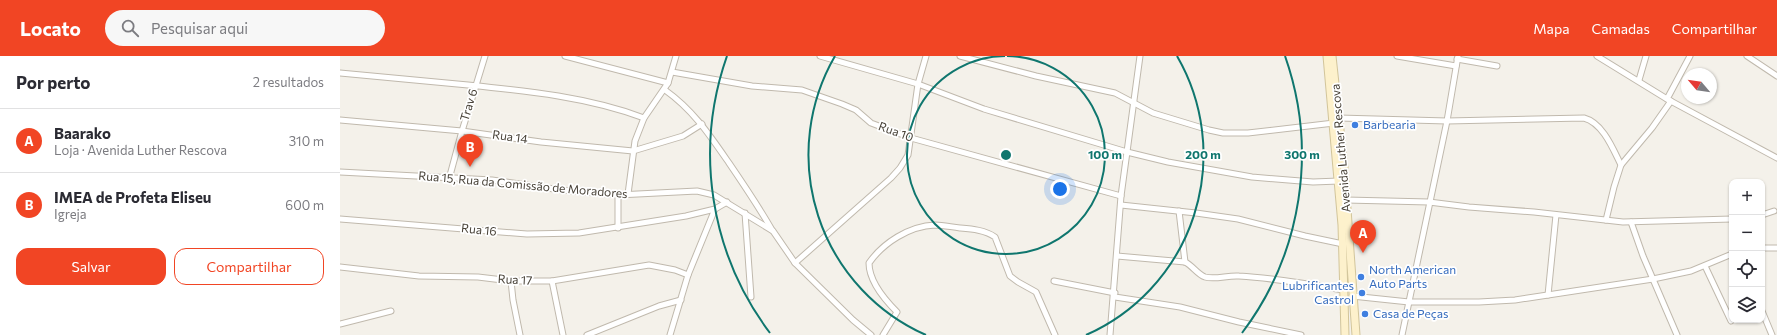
<!DOCTYPE html>
<html lang="pt">
<head>
<meta charset="utf-8">
<style>
	body { margin:0; font-family:Commissioner,sans-serif; background:#f7f7f7; color:#2b2b33 }
	.controls { position:absolute; right:12px; bottom:12px; display:grid; overflow:hidden; border-radius:8px; box-shadow:0 1px 3px #0004 }
	.controls button { width:36px; height:36px; display:grid; place-items:center; padding:0; border:0; border-bottom:1px solid #e1e1e2; background:#fff; color:#2b2b33; font:20px sans-serif }
	.compass { position:absolute; left:1341px; top:12px; width:36px; height:36px; border-radius:50%; background:#fff; box-shadow:0 1px 3px #0004; rotate:299deg }
	.you { position:absolute; left:720px; top:133px; width:14px; height:14px; margin:-10px; border:3px solid #fff; border-radius:50%; background:#1a73e8; box-shadow:0 0 0 6px #1a73e833 }
	.badge { display:grid; place-items:center; width:26px; height:26px; border-radius:50%; background:#f14524; color:#fff; font-size:13px; font-weight:700 }
	.pin { position:absolute; translate:-50% -33px; filter:drop-shadow(0 1px 2px #0008) }
	.pin::after { content:''; position:absolute; top:21px; width:14px; height:12px; background:inherit; clip-path:polygon(0 0,100% 0,50% 100%) }
	.list { margin:0; padding:0; list-style:none }
	h2 { display:flex; justify-content:space-between; align-items:center; height:52px; margin:0; padding:0 16px; font-size:17px }
	h2 small { font-size:13px; font-weight:400; color:#7c7c81 }
	.list li { display:grid; grid-template-columns:26px 1fr auto; gap:12px; align-items:center; box-sizing:border-box; height:64px; padding:0 16px; border-top:1px solid #e1e1e2 }
	.list b { display:block; font-size:15px; white-space:nowrap }
	.list p { margin:0; font-size:13px; white-space:nowrap; color:#7c7c81 }
	.list em { font-size:13px; font-style:normal; color:#7c7c81 }
	.actions { display:flex; gap:8px; padding:12px 16px }
	.actions a { flex:1; padding:9px 0; border:1px solid #f14524; border-radius:12px; text-align:center; font-size:14px; color:#f14524 }
	.actions .main { background:#f14524; color:#fff }
	.icon { flex:none; width:22px; height:22px; fill:none; stroke:currentColor; stroke-width:2; stroke-linecap:round; stroke-linejoin:round }
	.map { position:relative; flex:none; width:1437px; height:279px; overflow:hidden }
	header { display:flex; align-items:center; gap:24px; box-sizing:border-box; height:56px; padding:0 20px; background:#f14524; color:#fff }
	header strong { font-size:19px }
	nav { display:flex; gap:22px; margin-inline-start:auto; font-size:14px }
	.search { width:280px; height:36px; background:#f7f7f7; display:flex; align-items:center; gap:10px; box-sizing:border-box; padding:0 14px; border-radius:22px; color:#7c7c81; font-size:15px }
	main { display:flex }
	aside { flex:1; background:#fff }
	.map>svg:first-child { display:block }
</style>
</head>
<body>
<header>
<strong>Locato</strong>
<div class="search"><svg class="icon" aria-label="search" viewBox="0 0 24 24"><circle cx="10" cy="10" r="6"/><path d="M15 15l6 6"/></svg>Pesquisar aqui</div>
<nav><a>Mapa</a><a>Camadas</a><a>Compartilhar</a></nav>
</header>
<main>
<aside>
<h2>Por perto<small>2 resultados</small></h2>
<ul class="list">
<li><span class="badge">A</span><div><b>Baarako</b><p>Loja · Avenida Luther Rescova</p></div><em>310 m</em></li>
<li><span class="badge">B</span><div><b>IMEA de Profeta Eliseu</b><p>Igreja</p></div><em>600 m</em></li>
</ul>
<div class="actions"><a class="main">Salvar</a><a>Compartilhar</a></div>
</aside>
<div class="map">
<svg width="1437" height="279" viewBox="0 0 1437 279">
	<rect width="100%" height="100%" fill="#f4f1ea"/>
	<g fill="none" stroke-linecap="round" stroke-linejoin="round">
		<defs>
			<g id="street">
				<polyline points="225,0 328,27"/>
				<polyline points="480,0 578,28 644,53 787,96 828,106 912,121 973,126 999,125"/>
				<polyline points="620,0 696,20 775,37 813,57 869,74 883,77 908,77 994,67"/>
				<polyline points="1057,0 1116,10"/>
				<polyline points="1257,0 1327,43 1437,102"/>
				<polyline points="1407,0 1437,20"/>
				<polyline points="1117,3 1157,10"/>
				<polyline points="332,16 412,30 462,34 502,48 516,54 531,67 571,82 781,140"/>
				<path d="M0 17C43 21 85 25 128 29 187 35 248 41 304 62"/>
				<polyline points="1299,24 1306,0"/>
				<path d="M325 34C353 54 369 78 389 107 404 129 419 151 432 174"/>
				<polyline points="1327,43 1350,0"/>
				<path d="M999 62 1107 65 1244 62C1263 67 1273 93 1281 109"/>
				<polyline points="0,64 122,75 201,86 293,95 343,80 362,68"/>
				<polyline points="0,116 152,124 221,134 278,139 357,135 374,139 433,175 455,207 513,264 531,279"/>
				<polyline points="109,123 122,75 145,0"/>
				<polyline points="288,138 295,85 304,62 328,27 336,0"/>
				<polyline points="1006,144 1089,146 1129,151 1194,156 1283,166 1392,163"/>
				<polyline points="781,149 856,157 898,163 965,180 1003,188"/>
				<polyline points="839,155 845,206"/>
				<polyline points="405,157 411,241"/>
				<polyline points="1422,159 1434,155"/>
				<polyline points="0,163 187,178 239,177 346,160 375,153 387,146"/>
				<polyline points="1266,164 1274,131 1281,109 1312,72 1331,45"/>
				<polyline points="1291,166 1303,200 1337,279"/>
				<polyline points="278,172 278,139"/>
				<polyline points="1422,192 1437,192"/>
				<path d="M777 200 845 206C853 210 857 218 865 221 875 224 888 219 899 220 934 222 969 228 1003 234"/>
				<polyline points="455,207 551,122 560,112 568,99 578,28 586,0"/>
				<polyline points="1365,210 1391,265"/>
				<polyline points="0,211 79,220 138,221 171,225 212,225 309,209 335,214 348,219"/>
				<polyline points="171,225 173,244 180,279"/>
				<polyline points="212,225 223,279"/>
				<polyline points="714,225 775,237"/>
				<polyline points="1208,239 1216,159"/>
				<polyline points="1012,240 1069,246 1139,246 1175,244 1313,223 1351,215 1392,198"/>
				<polyline points="775,241 840,251 899,266 961,279"/>
				<polyline points="1422,255 1432,279"/>
				<polyline points="0,268 51,255"/>
				<polyline points="247,279 319,250 341,244"/>
				<polyline points="330,279 348,219 375,153"/>
				<path d="M543 279 557 256C545 244 529 225 529 207 543 187 569 170 595 169 603 169 611 171 620 172 632 173 645 174 655 181L670 220 678 226 696 236 715 279"/>
				<polyline points="770,279 781,140 800,0"/>
				<polyline points="1062,279 1107,65 1118,0"/>
			</g>
			<g id="secondary">
				<polyline points="987,0 1002,169 1005,279"/>
				<polyline points="992,0 1004,111 1016,279"/>
			</g>
		</defs>
		<!-- street casing -->
		<use href="#street" stroke="#c0b9ad" stroke-width="7"/>
		<!-- secondary casing -->
		<use href="#secondary" stroke="#d2c59b" stroke-width="9"/>
		<!-- street -->
		<use href="#street" stroke="#fff" stroke-width="5"/>
		<!-- secondary -->
		<use href="#secondary" stroke="#fdf1cc" stroke-width="7"/>
	</g>
	<!-- distance rings -->
	<g fill="none" stroke="#0f766e" stroke-width="2">
		<path d="M667 0A99 99 0 1 1 665 0"/>
		<path d="M586 279A197 197 0 0 1 495 0M837 0A197 197 0 0 1 746 279"/>
		<path d="M430 277A296 296 0 0 1 387 0M945 0A296 296 0 0 1 902 277"/>
	</g>
	<!-- markers -->
	<g fill="#3f7fe0" stroke="#fff" stroke-width="1.5">
		<circle cx="1015" cy="69" r="4"/>
		<circle cx="1021" cy="221" r="4"/>
		<circle cx="1022" cy="237" r="4"/>
		<circle cx="1025" cy="258" r="4"/>
	</g>
	<g text-anchor="middle" stroke-width="3.5" stroke-linejoin="round" paint-order="stroke">
		<!-- street labels -->
		<g font-size="12" fill="#484238" stroke="#fff">
			<text transform="translate(129 49) rotate(-73)" y="4">Trav 6</text>
			<text transform="translate(556 76) rotate(20)" y="4">Rua 10</text>
			<text transform="translate(170 81) rotate(8)" y="4">Rua 14</text>
			<text transform="translate(1001 92) rotate(-95)" y="4">Avenida Luther Rescova</text>
			<text transform="translate(183 129) rotate(5)" y="4">Rua 15, Rua da Comissão de Moradores</text>
			<text transform="translate(139 174) rotate(6)" y="4">Rua 16</text>
			<text transform="translate(175 224) rotate(3)" y="4">Rua 17</text>
		</g>
		<!-- shop labels -->
		<g font-size="12" fill="#366cbe" stroke="#fff" text-anchor="start">
			<text x="1023" y="73">Barbearia</text>
			<text x="1029" y="218">North American<tspan x="1029" dy="14">Auto Parts</tspan></text>
			<text x="1014" y="234" text-anchor="end">Lubrificantes<tspan x="1014" dy="14">Castrol</tspan></text>
			<text x="1033" y="262">Casa de Peças</text>
		</g>
	</g>
	<circle cx="666" cy="99" r="6" fill="#0f766e" stroke="#fff" stroke-width="2"/>
	<g font-size="12" text-anchor="middle" font-weight="bold" fill="#0f766e" stroke="#fff" stroke-width="3.5" stroke-linejoin="round" paint-order="stroke">
		<text x="765" y="103">100 m</text>
		<text x="863" y="103">200 m</text>
		<text x="962" y="103">300 m</text>
	</g>
</svg>
<div class="controls">
<button>+</button>
<button>−</button>
<button><svg class="icon" aria-label="locate" viewBox="0 0 24 24"><circle cx="12" cy="12" r="6"/><path d="M12 2v4M12 18v4M2 12h4M18 12h4"/></svg></button>
<button><svg class="icon" aria-label="layers" viewBox="0 0 24 24"><path d="M12 4l9 5-9 5-9-5zM3 14l9 5 9-5"/></svg></button>
</div>
<svg class="compass" viewBox="-18 -18 36 36"><path d="M0-13l5 13h-10z" fill="#e53935"/><path d="M0 13l5-13h-10z" fill="#7c7c81"/></svg>
<div class="you"></div>
<div class="pin badge" style="left:1023px;top:197px">A</div>
<div class="pin badge" style="left:130px;top:111px">B</div>
</div>
</main>
</body>
</html>
